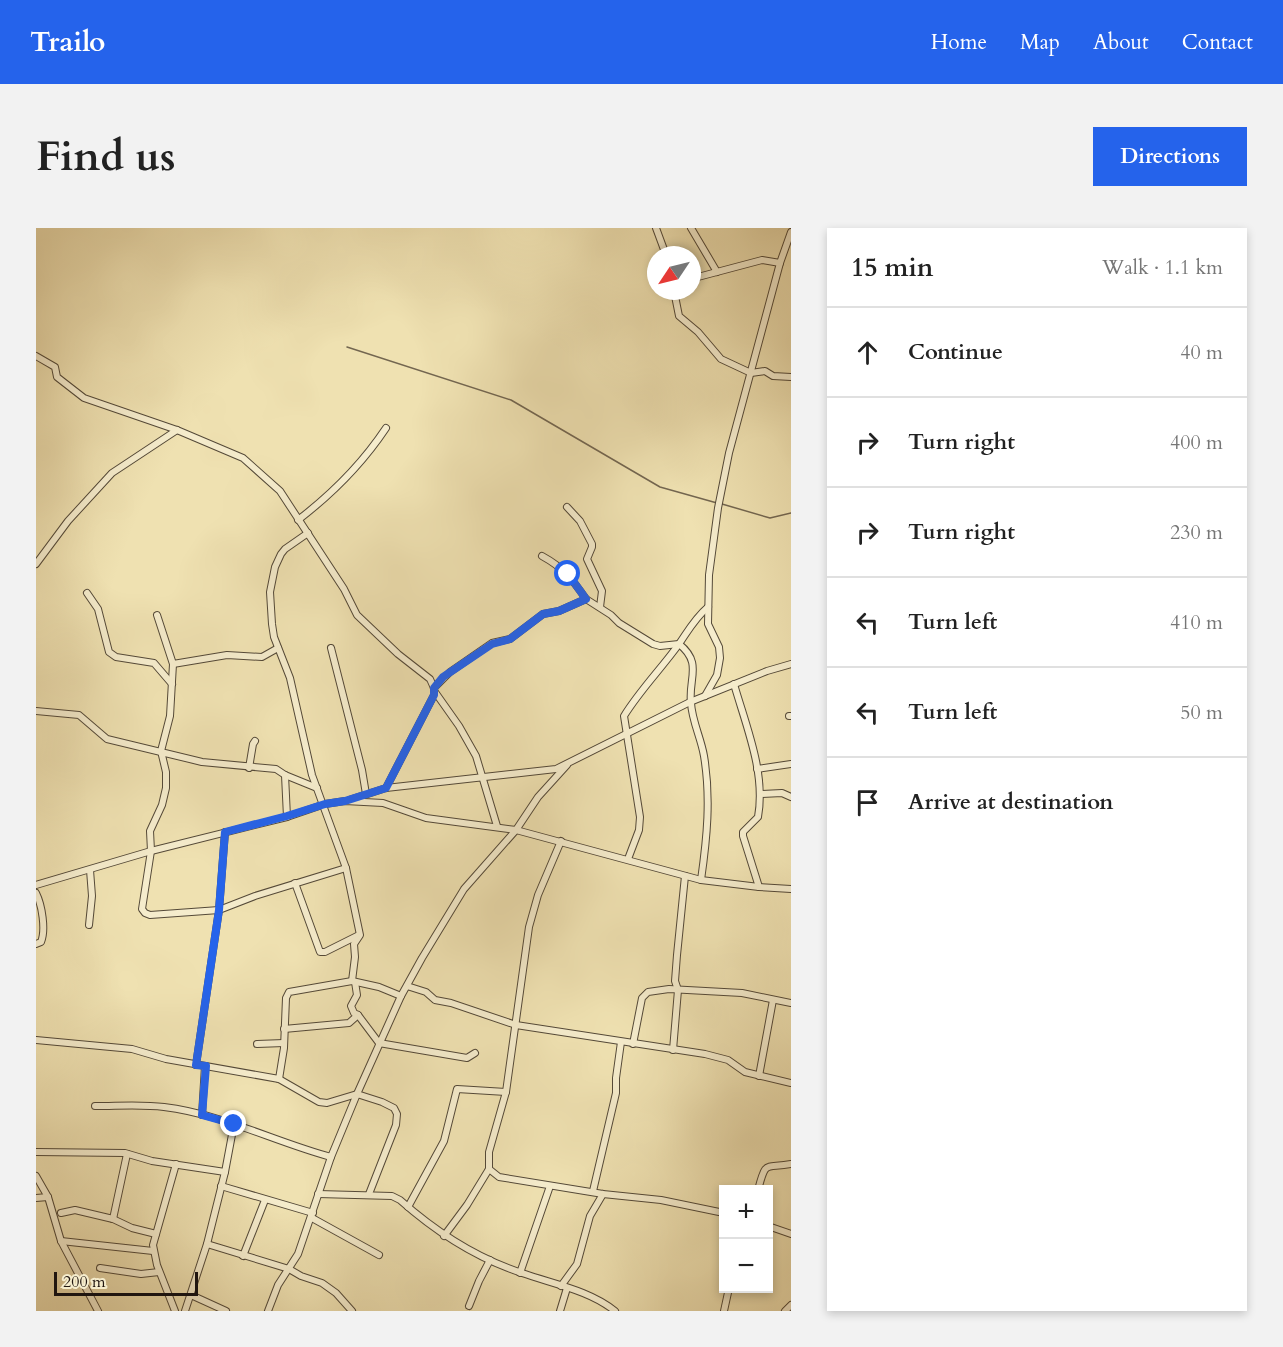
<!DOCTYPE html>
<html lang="en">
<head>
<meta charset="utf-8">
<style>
	body { margin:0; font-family:Cardo,serif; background:#f2f2f2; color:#222 }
	.controls { position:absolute; right:18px; bottom:18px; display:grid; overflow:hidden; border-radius:0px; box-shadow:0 3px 9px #0003 }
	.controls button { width:54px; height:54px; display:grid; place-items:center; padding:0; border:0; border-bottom:2px solid #e0e0e0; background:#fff; color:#222; font:30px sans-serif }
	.compass { position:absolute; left:611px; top:18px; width:54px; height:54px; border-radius:50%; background:#fff; box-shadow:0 3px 9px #0003; rotate:235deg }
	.scale { position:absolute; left:18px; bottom:15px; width:144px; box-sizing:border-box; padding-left:6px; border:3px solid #211610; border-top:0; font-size:16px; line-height:21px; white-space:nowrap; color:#211610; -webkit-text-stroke:4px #f5eccc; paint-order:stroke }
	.stop { position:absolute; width:18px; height:18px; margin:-14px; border:4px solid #2563eb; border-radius:50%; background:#fff }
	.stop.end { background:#2563eb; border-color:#fff; box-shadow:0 2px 6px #0008 }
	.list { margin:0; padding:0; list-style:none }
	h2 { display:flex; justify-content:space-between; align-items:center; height:78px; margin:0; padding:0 24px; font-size:26px }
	h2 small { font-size:20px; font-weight:400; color:#767676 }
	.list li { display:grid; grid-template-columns:39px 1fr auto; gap:18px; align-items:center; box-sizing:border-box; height:90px; padding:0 24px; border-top:2px solid #e0e0e0 }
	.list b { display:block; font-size:22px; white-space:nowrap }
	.list em { font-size:20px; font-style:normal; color:#767676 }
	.icon { flex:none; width:33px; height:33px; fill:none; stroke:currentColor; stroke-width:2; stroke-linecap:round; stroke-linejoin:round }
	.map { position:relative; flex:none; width:755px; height:1083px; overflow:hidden; border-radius:0px }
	header { display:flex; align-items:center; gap:36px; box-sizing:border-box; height:84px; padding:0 30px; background:#2563eb; color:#fff }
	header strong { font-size:28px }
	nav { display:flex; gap:33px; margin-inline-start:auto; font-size:21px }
	.intro { display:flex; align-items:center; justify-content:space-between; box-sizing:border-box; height:144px; padding:0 36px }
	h1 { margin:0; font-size:42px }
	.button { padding:15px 27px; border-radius:0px; background:#2563eb; color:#fff; font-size:21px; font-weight:700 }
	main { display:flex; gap:36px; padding:0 36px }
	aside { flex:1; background:#fff; border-radius:0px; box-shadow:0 3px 9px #0003 }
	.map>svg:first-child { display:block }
</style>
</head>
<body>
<header>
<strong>Trailo</strong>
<nav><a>Home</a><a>Map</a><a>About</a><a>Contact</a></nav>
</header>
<div class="intro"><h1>Find us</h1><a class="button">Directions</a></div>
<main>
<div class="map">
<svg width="755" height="1083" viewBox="0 0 755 1083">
	<rect width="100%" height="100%" fill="#efe1b1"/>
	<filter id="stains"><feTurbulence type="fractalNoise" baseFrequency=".00333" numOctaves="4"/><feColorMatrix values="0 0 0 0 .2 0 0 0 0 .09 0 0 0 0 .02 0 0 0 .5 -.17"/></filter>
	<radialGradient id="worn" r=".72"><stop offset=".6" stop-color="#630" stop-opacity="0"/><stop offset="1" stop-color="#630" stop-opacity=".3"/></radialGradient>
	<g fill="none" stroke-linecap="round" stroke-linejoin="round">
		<!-- stream -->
		<g stroke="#736650" stroke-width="1.5">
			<polyline points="311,119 475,172 624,259 681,275"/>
			<polyline points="686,276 734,290 755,285"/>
		</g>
		<defs>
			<g id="minor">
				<polyline points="620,0 630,27"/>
				<polyline points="655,0 681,44"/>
				<polyline points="656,48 662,49 726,32 744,35"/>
				<polyline points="638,63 643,88 662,104 685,131 715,145 729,143 737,148 755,149"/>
				<polyline points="0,128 19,139 21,149 48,170 141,202 207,230 244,263 308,361 321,387 362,426 394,451 398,460 398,467 350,560"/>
				<polyline points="531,279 544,293 556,316 556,319 551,331 566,363 564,379"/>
				<path d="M262 292C296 266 326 236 350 200"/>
				<polyline points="272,305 249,321 245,326 239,339 234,364 236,396 238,409 254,450 276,547 310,640 324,707 318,716 319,729 316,753"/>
				<path d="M506 328C528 340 536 351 550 371"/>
				<polyline points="0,336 32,293 76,245 141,202"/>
				<polyline points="51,365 62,381 73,424 80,429 118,435 136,456"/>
				<polyline points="121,387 137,436 134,488 125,523 130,544 130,560 126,577 114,603 115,623 106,681 109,685 114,687 183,682 219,668 310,640"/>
				<polyline points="295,420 326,542 330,566"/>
				<polyline points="137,436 191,427 226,429 242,420"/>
				<path d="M698 456C710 498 730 545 722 589L707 604V608L723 659"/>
				<path d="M398 460 414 444 456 415 474 411 507 386 523 383 550 371 575 387 583 395 617 416 624 418 643 416C667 435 652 451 655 475 656 493 665 510 668 528 675 570 671 610 665 652"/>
				<polyline points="399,464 423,498 440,528 461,598"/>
				<polyline points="669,468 681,447 684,430 683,419 672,396 673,347 682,280 693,225 744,35 755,4"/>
				<polyline points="0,483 43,487 71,511 166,534 240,541 249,547 281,560"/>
				<polyline points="753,488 755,488"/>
				<polyline points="213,540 217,516 219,513"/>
				<polyline points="721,541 755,536"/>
				<polyline points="249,547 251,589"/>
				<polyline points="724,566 746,565 755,569"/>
				<polyline points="313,572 350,560 520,541 654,474 731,443 755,436"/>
				<path d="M592 631 603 602 604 589 588 488C604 462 625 441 643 416 652 403 659 390 672 379"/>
				<polyline points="259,655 284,724 289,724 323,707"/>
				<polyline points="0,657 115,623 251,589 289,576 309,573 347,575 390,590 480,602 665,652 723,659 755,661"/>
				<path d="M0 665C6 677 10 702 5 714L0 716"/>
				<polyline points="53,697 56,668 54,642"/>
				<polyline points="371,758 390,764 399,772 415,775 480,797 669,826 692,832 709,844 755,855"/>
				<polyline points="322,787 343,815 431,830 439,825"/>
				<polyline points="248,801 313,795 322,787 318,785 315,778 321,767 319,754"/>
				<polyline points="0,812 96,821 130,831 243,851 283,874 291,875 321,866 346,874 358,880 361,886 360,897 333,966"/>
				<polyline points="221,816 248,815"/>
				<polyline points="597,816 606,770 612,764 633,761 706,765 755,775"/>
				<polyline points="637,822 642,762 639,753 641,727 649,648"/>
				<polyline points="160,837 183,682 189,604"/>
				<polyline points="723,848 737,772"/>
				<polyline points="243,851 248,820 250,770 253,764 316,753 343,759 365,768"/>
				<path d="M59 878C82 878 106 876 128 879 186 886 239 914 295 929"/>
				<polyline points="166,887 169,838"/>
				<polyline points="0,924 89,925 116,933 189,944"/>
				<polyline points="453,941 463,949 567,966 625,972 688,985"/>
				<polyline points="0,948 12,969 25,1013 62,1083"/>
				<polyline points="185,958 277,985"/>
				<path d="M722 962C730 931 729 941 755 936"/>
				<polyline points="557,963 580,865 580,850 585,814"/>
				<path d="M282 966 356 968 364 972C400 1004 440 1030 486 1045 517 1056 553 1062 579 1083"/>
				<polyline points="0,970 12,969"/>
				<polyline points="372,979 408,913 421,861 470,864"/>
				<polyline points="25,985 39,982 77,991 96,1000 120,1006"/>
				<polyline points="276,990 343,1027"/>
				<polyline points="77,991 91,926"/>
				<polyline points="732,998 755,1006"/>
				<polyline points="408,1008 431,977 453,941 453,924 470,864 493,699 502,667 525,613"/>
				<polyline points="25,1013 117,1023"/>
				<polyline points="171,1016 253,1041 265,1048 286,1055 300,1065 316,1083"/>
				<polyline points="207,1028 229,972"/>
				<polyline points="64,1040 105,1046 123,1044"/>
				<polyline points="484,1045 514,958"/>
				<polyline points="525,1058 541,1036 554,988 567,966"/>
				<polyline points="155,1067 190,1083"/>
				<polyline points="433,1078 443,1053 454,1032"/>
				<polyline points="139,1083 121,1037 117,1017 140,936"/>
				<polyline points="149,1083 171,1016 189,944 198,896"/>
				<polyline points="232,1083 242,1057 262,1026 295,929 321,866 365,768 386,730 428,661 480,602 502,569 531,537"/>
				<polyline points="524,1083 531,1060"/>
				<polyline points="688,1083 693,1060"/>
				<polyline points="749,1083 755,1077"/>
			</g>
		</defs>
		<!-- minor casing -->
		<use href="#minor" stroke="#544938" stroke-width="8"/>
		<!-- minor -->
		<use href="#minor" stroke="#f5eccc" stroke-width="6"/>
	</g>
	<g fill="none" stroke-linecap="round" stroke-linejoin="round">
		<!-- route -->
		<polyline stroke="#2563eb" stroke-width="8" points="198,896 166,887 170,838 160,837 183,682 189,604 251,588 289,576 309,573 350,560 398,467 398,460 407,449 456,416 474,411 507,386 523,383 550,371 532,346"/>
	</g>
	<rect width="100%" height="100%" filter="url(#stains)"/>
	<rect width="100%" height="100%" fill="url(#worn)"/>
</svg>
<div class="controls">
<button>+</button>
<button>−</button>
</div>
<svg class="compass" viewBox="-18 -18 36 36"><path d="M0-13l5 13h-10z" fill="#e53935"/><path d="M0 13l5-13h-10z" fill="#767676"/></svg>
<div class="scale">200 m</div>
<div class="stop" style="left:532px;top:346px"></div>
<div class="stop end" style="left:198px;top:896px"></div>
</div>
<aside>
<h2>15 min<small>Walk · 1.1 km</small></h2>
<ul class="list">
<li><svg class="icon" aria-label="ahead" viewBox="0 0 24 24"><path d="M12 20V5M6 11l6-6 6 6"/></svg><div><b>Continue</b></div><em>40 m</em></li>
<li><svg class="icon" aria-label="right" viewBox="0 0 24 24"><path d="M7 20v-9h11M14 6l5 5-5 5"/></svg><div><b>Turn right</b></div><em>400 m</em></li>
<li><svg class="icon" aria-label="right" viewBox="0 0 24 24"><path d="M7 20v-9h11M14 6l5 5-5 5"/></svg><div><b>Turn right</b></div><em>230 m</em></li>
<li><svg class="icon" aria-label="left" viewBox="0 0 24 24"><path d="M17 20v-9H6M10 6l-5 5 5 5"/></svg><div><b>Turn left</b></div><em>410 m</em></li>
<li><svg class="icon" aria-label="left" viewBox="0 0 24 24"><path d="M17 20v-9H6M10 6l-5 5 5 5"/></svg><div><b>Turn left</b></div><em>50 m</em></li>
<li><svg class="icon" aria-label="arrive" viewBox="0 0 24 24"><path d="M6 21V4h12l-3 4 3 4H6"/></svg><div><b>Arrive at destination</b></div></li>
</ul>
</aside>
</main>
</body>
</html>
